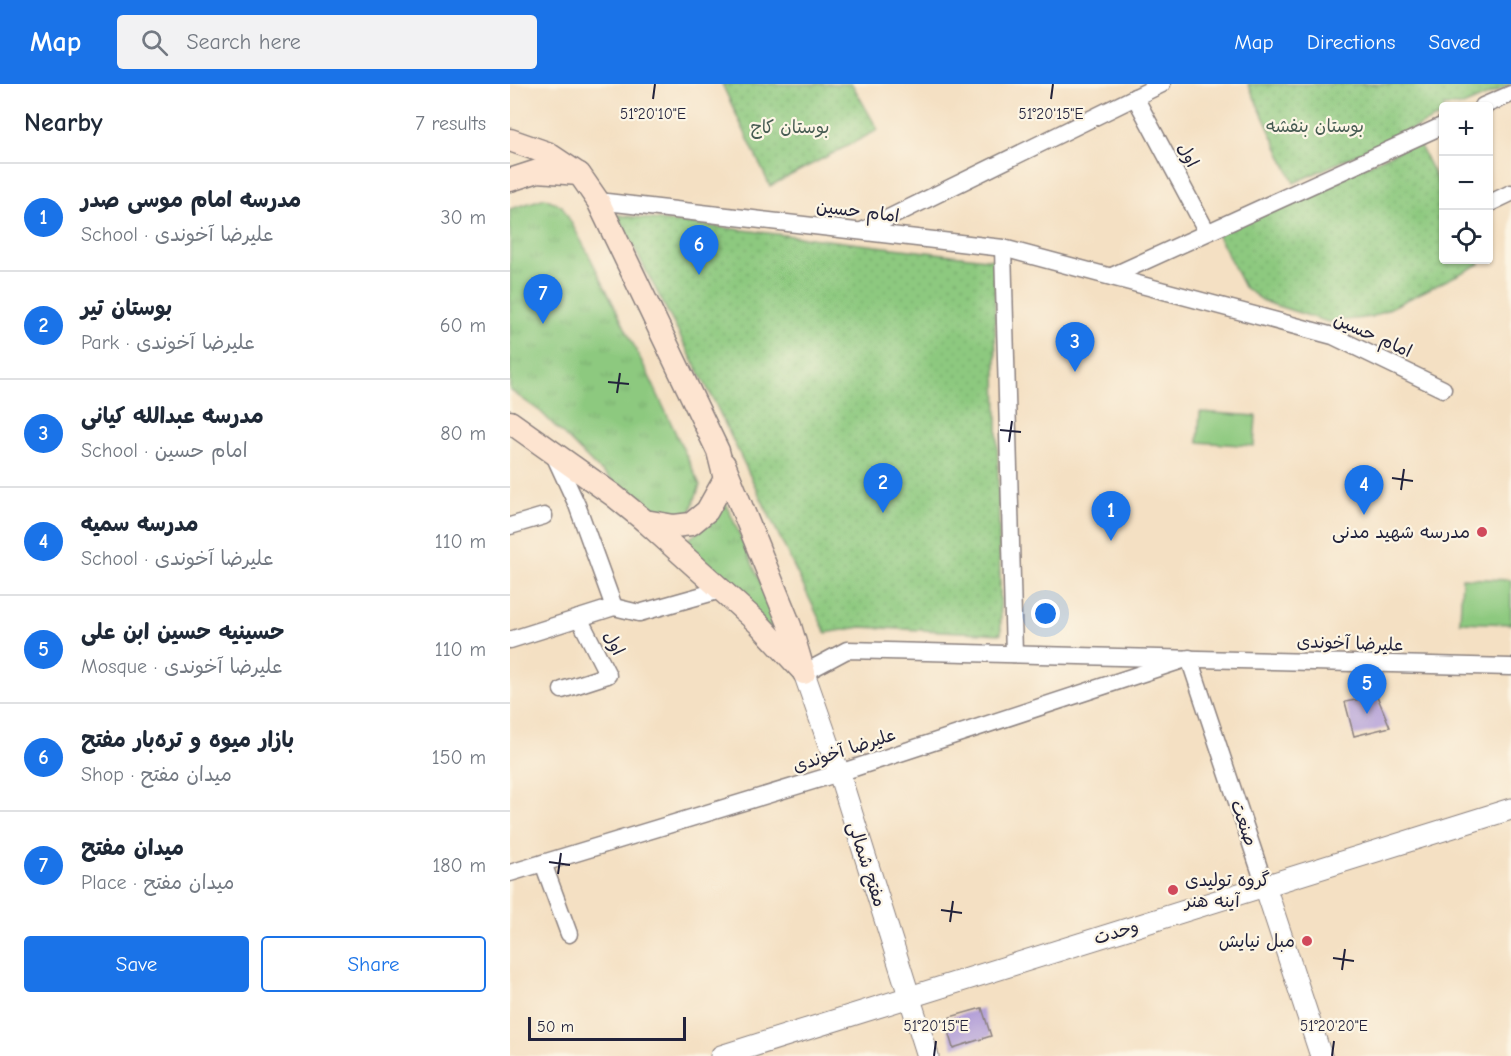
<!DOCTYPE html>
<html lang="en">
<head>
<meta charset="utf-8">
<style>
	body { margin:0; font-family:"Comic Neue","Playpen Sans Arabic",sans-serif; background:#f2f2f3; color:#1f2937 }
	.controls { position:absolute; right:18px; top:18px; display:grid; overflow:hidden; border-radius:6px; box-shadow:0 2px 4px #0004 }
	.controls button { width:54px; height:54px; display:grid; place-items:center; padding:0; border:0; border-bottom:2px solid #e0e1e3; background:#fff; color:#1f2937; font:30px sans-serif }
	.scale { position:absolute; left:18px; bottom:15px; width:158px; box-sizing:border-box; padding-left:6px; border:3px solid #22223b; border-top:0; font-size:16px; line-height:21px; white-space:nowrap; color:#22223b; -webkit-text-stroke:4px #fcf5e5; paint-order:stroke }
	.you { position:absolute; left:536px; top:530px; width:21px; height:21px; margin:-15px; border:4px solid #fff; border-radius:50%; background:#1a73e8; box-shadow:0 0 0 9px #1a73e833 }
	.badge { display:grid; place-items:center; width:39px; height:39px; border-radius:50%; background:#1a73e8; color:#fff; font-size:20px; font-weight:700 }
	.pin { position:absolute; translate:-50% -50px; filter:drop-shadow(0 2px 3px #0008) }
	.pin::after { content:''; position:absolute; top:32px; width:21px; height:18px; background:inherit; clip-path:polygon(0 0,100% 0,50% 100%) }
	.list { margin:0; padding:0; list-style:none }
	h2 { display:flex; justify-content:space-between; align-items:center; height:78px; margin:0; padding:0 24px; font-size:26px }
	h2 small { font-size:20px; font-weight:400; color:#747a83 }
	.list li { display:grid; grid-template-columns:39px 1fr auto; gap:18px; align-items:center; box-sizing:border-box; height:108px; padding:0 24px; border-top:2px solid #e0e1e3 }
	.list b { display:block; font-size:22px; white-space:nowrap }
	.list p { margin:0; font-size:20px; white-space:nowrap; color:#747a83 }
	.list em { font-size:20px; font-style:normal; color:#747a83 }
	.actions { display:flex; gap:12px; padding:18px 24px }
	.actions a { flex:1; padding:14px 0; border:2px solid #1a73e8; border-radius:6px; text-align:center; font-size:21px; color:#1a73e8 }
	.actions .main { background:#1a73e8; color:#fff }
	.icon { flex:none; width:33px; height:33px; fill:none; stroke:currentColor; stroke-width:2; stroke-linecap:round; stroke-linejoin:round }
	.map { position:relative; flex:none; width:1001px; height:972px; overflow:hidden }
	header { display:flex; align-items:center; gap:36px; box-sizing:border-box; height:84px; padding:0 30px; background:#1a73e8; color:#fff }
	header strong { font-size:28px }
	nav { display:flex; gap:33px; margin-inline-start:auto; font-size:21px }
	.search { width:420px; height:54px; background:#f2f2f3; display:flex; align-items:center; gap:15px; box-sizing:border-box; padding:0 21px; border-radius:6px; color:#747a83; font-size:22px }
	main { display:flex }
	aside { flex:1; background:#fff }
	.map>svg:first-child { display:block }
</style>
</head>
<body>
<header>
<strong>Map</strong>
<div class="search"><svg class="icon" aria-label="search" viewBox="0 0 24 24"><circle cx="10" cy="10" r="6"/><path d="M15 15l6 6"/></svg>Search here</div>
<nav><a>Map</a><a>Directions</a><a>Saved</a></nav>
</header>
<main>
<aside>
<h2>Nearby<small>7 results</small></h2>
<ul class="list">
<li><span class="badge">1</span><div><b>مدرسه امام موسی صدر</b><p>School · علیرضا آخوندی</p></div><em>30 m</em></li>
<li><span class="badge">2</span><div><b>بوستان تیر</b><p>Park · علیرضا آخوندی</p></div><em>60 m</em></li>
<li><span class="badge">3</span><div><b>مدرسه عبدالله کیانی</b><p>School · امام حسین</p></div><em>80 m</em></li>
<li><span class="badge">4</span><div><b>مدرسه سمیه</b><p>School · علیرضا آخوندی</p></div><em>110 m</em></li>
<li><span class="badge">5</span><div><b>حسینیه حسین ابن علی</b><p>Mosque · علیرضا آخوندی</p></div><em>110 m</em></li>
<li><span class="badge">6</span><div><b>بازار میوه و تره‌بار مفتح</b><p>Shop · میدان مفتح</p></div><em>150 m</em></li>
<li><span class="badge">7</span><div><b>میدان مفتح</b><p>Place · میدان مفتح</p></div><em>180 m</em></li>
</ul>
<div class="actions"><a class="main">Save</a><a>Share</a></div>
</aside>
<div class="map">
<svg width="1001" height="972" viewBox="0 0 1001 972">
	<defs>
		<pattern id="grass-tufts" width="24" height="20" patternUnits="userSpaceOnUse" patternTransform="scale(1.5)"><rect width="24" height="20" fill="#8dc97f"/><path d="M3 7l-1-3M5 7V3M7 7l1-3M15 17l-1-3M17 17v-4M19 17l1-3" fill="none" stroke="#79ac6f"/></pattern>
		<pattern id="park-dots" width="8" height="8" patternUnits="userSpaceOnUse" patternTransform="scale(1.5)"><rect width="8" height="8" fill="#8dc97f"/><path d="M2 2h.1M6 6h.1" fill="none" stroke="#79ac6f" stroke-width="1.8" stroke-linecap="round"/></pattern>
	</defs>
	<rect width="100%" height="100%" fill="#fcf5e5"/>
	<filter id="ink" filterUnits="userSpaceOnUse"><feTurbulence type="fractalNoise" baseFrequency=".0167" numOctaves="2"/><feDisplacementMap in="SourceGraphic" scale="12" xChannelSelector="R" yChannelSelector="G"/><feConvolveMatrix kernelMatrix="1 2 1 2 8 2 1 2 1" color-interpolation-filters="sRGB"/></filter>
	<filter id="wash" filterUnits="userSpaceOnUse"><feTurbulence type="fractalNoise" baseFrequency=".008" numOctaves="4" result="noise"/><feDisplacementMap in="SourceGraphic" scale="24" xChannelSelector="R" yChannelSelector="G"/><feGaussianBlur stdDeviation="1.35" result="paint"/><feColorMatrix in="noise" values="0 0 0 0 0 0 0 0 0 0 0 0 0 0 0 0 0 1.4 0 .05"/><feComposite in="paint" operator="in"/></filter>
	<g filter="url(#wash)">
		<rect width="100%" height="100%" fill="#f4e0c3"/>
		<!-- grass -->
		<g fill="url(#grass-tufts)" stroke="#58765d" stroke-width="1.5">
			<polygon points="35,114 52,122 80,173 139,292 190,401 180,429 164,434 145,431 85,382 31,328 0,306 0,125"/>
			<polygon points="214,415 274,552 269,556 175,458 202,437"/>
		</g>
		<!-- park -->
		<g fill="url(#park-dots)" stroke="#58765d" stroke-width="1.5">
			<polygon points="212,0 342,0 368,46 260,102"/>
			<polygon points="738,0 1001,0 1001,1 953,22 934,22 933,31 784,99"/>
			<polygon points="908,58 933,108 934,176 968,176 970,180 862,233 818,238 755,218 734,203 707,150"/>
			<polygon points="107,131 484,176 491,550 351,543 316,549 203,315"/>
		</g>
		<!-- pitch -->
		<g fill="#8dc97f" stroke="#58765d" stroke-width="1.5">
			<polygon points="690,328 746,332 744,362 688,358"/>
			<polygon points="952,494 1001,496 1001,540 950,538"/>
		</g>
		<g id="blocks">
			<!-- building -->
			<g fill="#ad99d7">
				<polygon points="867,612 880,643 844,652 835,618"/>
				<polygon points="472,924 481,952 443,964 437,944 440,933"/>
			</g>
		</g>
	</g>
	<g filter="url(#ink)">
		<use href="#blocks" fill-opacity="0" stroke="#8b817f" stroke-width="1.5"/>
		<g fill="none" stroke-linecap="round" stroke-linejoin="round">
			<defs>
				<g id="minor">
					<polyline points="625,13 697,148"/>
					<polyline points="973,22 1001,10"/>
					<polyline points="88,117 493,164 823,252 933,305"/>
					<polyline points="978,120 1001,109"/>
					<polyline points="352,147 652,0"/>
					<polyline points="493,164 504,570"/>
					<polyline points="602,192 934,41"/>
					<polyline points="43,369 67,421 104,523"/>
					<polyline points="0,442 34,432"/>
					<polyline points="0,556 104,523 129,529 211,506"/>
					<polyline points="294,589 337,566 1001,583"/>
					<polyline points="52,606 98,591 69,534"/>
					<polyline points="33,779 59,850"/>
					<polyline points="0,789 329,689 679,574 755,802"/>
				</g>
				<g id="tertiary">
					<polyline points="294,589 329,689 418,972"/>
					<polyline points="755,802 811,972"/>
					<polyline points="211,972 1001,725"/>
				</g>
				<g id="secondary">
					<polyline points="0,56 37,69 70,91 88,117 208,367 215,395 197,427 181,440 164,442 135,437 103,411 0,338"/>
					<polyline points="0,96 28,87 69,90"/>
					<polyline points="214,380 280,542 294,589"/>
					<polyline points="135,437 248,539 291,585"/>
				</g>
			</defs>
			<!-- minor casing -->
			<use href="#minor" stroke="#8b817f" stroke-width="19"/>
			<!-- tertiary casing -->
			<use href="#tertiary" stroke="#8b817f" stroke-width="23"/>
			<!-- secondary casing -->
			<use href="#secondary" stroke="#8b817f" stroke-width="25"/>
			<!-- minor -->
			<use href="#minor" stroke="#fff" stroke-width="16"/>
			<!-- tertiary -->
			<use href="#tertiary" stroke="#fff" stroke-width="21"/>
			<!-- secondary -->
			<use href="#secondary" stroke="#fde4d0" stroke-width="22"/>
		</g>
	</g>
	<!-- ticks -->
	<path fill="none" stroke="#22223b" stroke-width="2" d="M143 15 145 0M541 15 543 0M98 298 119 300M107 309 110 289M490 346 511 348M499 358 502 337M882 394 903 397M891 406 894 385M39 778 60 781M48 790 51 769M431 826 452 829M440 838 443 817M823 874 844 877M832 886 835 865M424 972 426 957M822 972 824 957"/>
	<!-- markers -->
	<g fill="#d1495b" stroke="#fcf5e5" stroke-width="2">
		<circle cx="972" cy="448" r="6"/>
		<circle cx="663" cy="806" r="6"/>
		<circle cx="797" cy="857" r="6"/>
	</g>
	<g text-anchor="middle" stroke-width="4.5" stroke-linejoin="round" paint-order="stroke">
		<!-- park labels -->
		<g font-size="18" fill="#475c53" stroke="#fcf5e5">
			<text x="805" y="48">بوستان بنفشه</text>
			<text x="280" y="49">بوستان کاج</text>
		</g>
		<!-- street labels -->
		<g font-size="18" fill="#22223b" stroke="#fcf5e5">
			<text transform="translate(678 71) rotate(62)" y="6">اول</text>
			<text transform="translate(348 127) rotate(7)" y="6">امام حسین</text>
			<text transform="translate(863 251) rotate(24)" y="6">امام حسین</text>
			<text transform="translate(104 559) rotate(63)" y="6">اول</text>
			<text transform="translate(840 559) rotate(2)" y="6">علیرضا آخوندی</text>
			<text transform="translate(334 666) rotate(-18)" y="6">علیرضا آخوندی</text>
			<text transform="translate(734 739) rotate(71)" y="6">صنعت</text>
			<text transform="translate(357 780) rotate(72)" y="6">مفتح شمالی</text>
			<text transform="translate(606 848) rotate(-17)" y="6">وحدت</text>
		</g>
		<!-- poi labels -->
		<g font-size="18" fill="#22223b" stroke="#fcf5e5" text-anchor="end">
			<text x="960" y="454">مدرسه شهید مدنی</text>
			<text x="675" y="802" text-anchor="start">گروه تولیدی<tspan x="675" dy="21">آینه هنر</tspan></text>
			<text x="785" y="863">مبل نیایش</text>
		</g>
	</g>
	<g font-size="15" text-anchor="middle" fill="#22223b" stroke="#fcf5e5" stroke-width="4.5" stroke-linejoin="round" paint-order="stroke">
		<text x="143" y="35">51°20'10"E</text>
		<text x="541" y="35">51°20'15"E</text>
		<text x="426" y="947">51°20'15"E</text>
		<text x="824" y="947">51°20'20"E</text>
	</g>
</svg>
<div class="controls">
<button>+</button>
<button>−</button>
<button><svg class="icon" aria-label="locate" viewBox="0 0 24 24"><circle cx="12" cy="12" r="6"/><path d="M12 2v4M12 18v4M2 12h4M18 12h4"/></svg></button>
</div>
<div class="scale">50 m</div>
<div class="you"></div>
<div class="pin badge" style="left:601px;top:457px">1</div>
<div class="pin badge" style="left:373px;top:429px">2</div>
<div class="pin badge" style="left:565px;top:288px">3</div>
<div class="pin badge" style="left:854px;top:431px">4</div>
<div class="pin badge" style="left:857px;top:630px">5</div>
<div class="pin badge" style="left:189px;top:191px">6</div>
<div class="pin badge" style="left:33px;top:240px">7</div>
</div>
</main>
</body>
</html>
